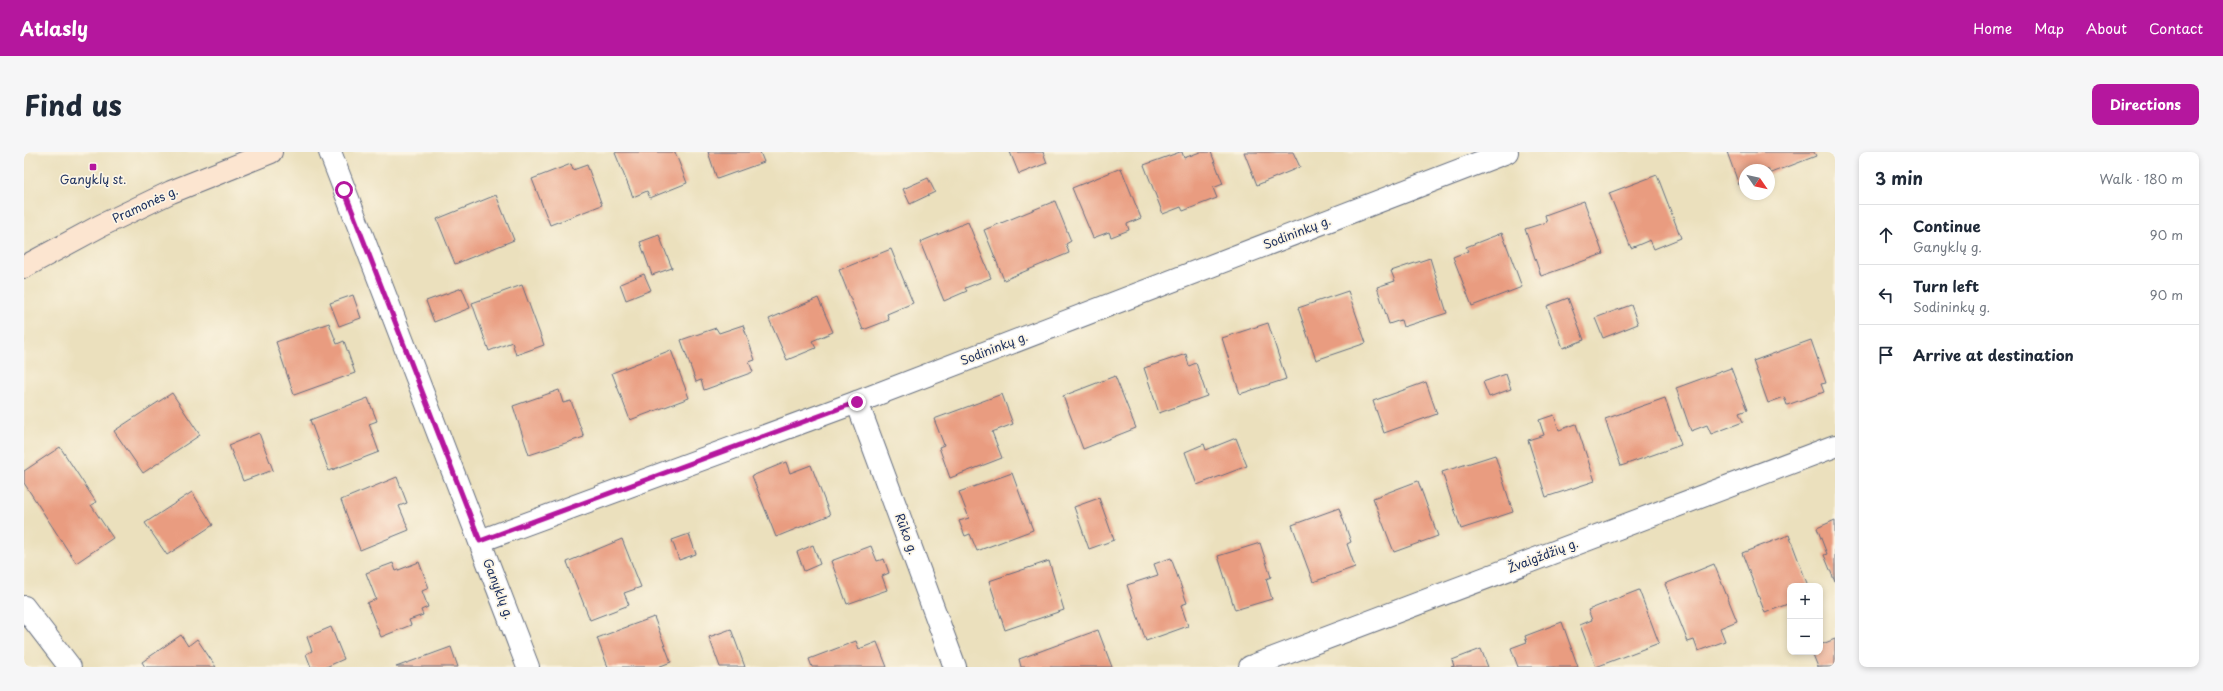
<!DOCTYPE html>
<html lang="en">
<head>
<meta charset="utf-8">
<style>
	body { margin:0; font-family:"Playpen Sans",sans-serif; background:#f6f6f7; color:#1f2937 }
	.controls { position:absolute; right:12px; bottom:12px; display:grid; overflow:hidden; border-radius:8px; box-shadow:0 2px 6px #0003 }
	.controls button { width:36px; height:36px; display:grid; place-items:center; padding:0; border:0; border-bottom:1px solid #e0e1e3; background:#fff; color:#1f2937; font:20px sans-serif }
	.compass { position:absolute; left:1715px; top:12px; width:36px; height:36px; border-radius:50%; background:#fff; box-shadow:0 2px 6px #0003; rotate:124deg }
	.stop { position:absolute; width:12px; height:12px; margin:-9px; border:3px solid #b5179e; border-radius:50%; background:#fff }
	.stop.end { background:#b5179e; border-color:#fff; box-shadow:0 1px 4px #0008 }
	.list { margin:0; padding:0; list-style:none }
	h2 { display:flex; justify-content:space-between; align-items:center; height:52px; margin:0; padding:0 16px; font-size:17px }
	h2 small { font-size:13px; font-weight:400; color:#747a83 }
	.list li { display:grid; grid-template-columns:26px 1fr auto; gap:12px; align-items:center; box-sizing:border-box; height:60px; padding:0 16px; border-top:1px solid #e0e1e3 }
	.list b { display:block; font-size:15px; white-space:nowrap }
	.list p { margin:0; font-size:13px; white-space:nowrap; color:#747a83 }
	.list em { font-size:13px; font-style:normal; color:#747a83 }
	.icon { flex:none; width:22px; height:22px; fill:none; stroke:currentColor; stroke-width:2; stroke-linecap:round; stroke-linejoin:round }
	.map { position:relative; flex:none; width:1811px; height:515px; overflow:hidden; border-radius:8px }
	header { display:flex; align-items:center; gap:24px; box-sizing:border-box; height:56px; padding:0 20px; background:#b5179e; color:#fff }
	header strong { font-size:19px }
	nav { display:flex; gap:22px; margin-inline-start:auto; font-size:14px }
	.intro { display:flex; align-items:center; justify-content:space-between; box-sizing:border-box; height:96px; padding:0 24px }
	h1 { margin:0; font-size:28px }
	.button { padding:10px 18px; border-radius:8px; background:#b5179e; color:#fff; font-size:14px; font-weight:700 }
	main { display:flex; gap:24px; padding:0 24px }
	aside { flex:1; background:#fff; border-radius:8px; box-shadow:0 2px 6px #0003 }
	.map>svg:first-child { display:block }
</style>
</head>
<body>
<header>
<strong>Atlasly</strong>
<nav><a>Home</a><a>Map</a><a>About</a><a>Contact</a></nav>
</header>
<div class="intro"><h1>Find us</h1><a class="button">Directions</a></div>
<main>
<div class="map">
<svg width="1811" height="515" viewBox="0 0 1811 515">
	<rect width="100%" height="100%" fill="#fcf5e5"/>
	<filter id="ink" filterUnits="userSpaceOnUse"><feTurbulence type="fractalNoise" baseFrequency=".025" numOctaves="2"/><feDisplacementMap in="SourceGraphic" scale="8" xChannelSelector="R" yChannelSelector="G"/><feConvolveMatrix kernelMatrix="1 2 1 2 8 2 1 2 1" color-interpolation-filters="sRGB"/></filter>
	<filter id="wash" filterUnits="userSpaceOnUse"><feTurbulence type="fractalNoise" baseFrequency=".012" numOctaves="4" result="noise"/><feDisplacementMap in="SourceGraphic" scale="16" xChannelSelector="R" yChannelSelector="G"/><feGaussianBlur stdDeviation="0.9" result="paint"/><feColorMatrix in="noise" values="0 0 0 0 0 0 0 0 0 0 0 0 0 0 0 0 0 1.4 0 .05"/><feComposite in="paint" operator="in"/></filter>
	<g filter="url(#wash)">
		<rect width="100%" height="100%" fill="#ebe0bd"/>
		<g id="blocks">
			<!-- building -->
			<g fill="#e99c80">
				<polygon points="593,0 651,0 663,31 626,46 623,39 609,45 591,1"/>
				<polygon points="684,0 736,0 740,10 693,27"/>
				<polygon points="986,0 1019,0 1023,11 995,22"/>
				<polygon points="1156,0 1158,0 1160,6 1176,0 1187,0 1199,32 1189,36 1193,46 1159,59 1157,55 1139,62 1120,13"/>
				<polygon points="1220,0 1269,0 1276,15 1233,33"/>
				<polygon points="1703,0 1790,0 1792,4 1745,22 1745,18 1721,18 1721,31 1715,33"/>
				<polygon points="547,12 549,18 563,13 578,53 526,73 508,27"/>
				<polygon points="1097,16 1117,66 1103,72 1105,78 1087,85 1085,80 1069,86 1048,36"/>
				<polygon points="1633,23 1657,86 1630,97 1626,88 1607,96 1585,41"/>
				<polygon points="904,26 911,40 886,52 879,37"/>
				<polygon points="472,43 490,88 431,112 413,67"/>
				<polygon points="1031,49 1047,89 1042,92 1045,101 980,128 960,78"/>
				<polygon points="1560,49 1579,102 1517,124 1501,77 1523,70 1521,63"/>
				<polygon points="944,70 967,126 941,136 943,139 920,149 896,90"/>
				<polygon points="1478,81 1498,135 1448,154 1429,105 1444,99 1442,95"/>
				<polygon points="635,83 648,116 628,123 616,90"/>
				<polygon points="867,97 889,151 863,162 865,168 839,178 815,118"/>
				<polygon points="1406,106 1423,161 1379,175 1377,168 1365,172 1353,135 1371,129 1367,119"/>
				<polygon points="620,122 627,138 602,148 596,132"/>
				<polygon points="498,133 520,193 492,203 488,190 465,199 448,151"/>
				<polygon points="438,136 446,156 410,170 402,149"/>
				<polygon points="1324,139 1342,191 1292,208 1274,156"/>
				<polygon points="329,143 337,166 315,174 306,151"/>
				<polygon points="794,146 809,180 788,189 792,196 763,208 745,167"/>
				<polygon points="1544,146 1560,188 1539,196 1523,154"/>
				<polygon points="1607,153 1614,172 1579,186 1571,166"/>
				<polygon points="305,171 313,192 320,189 331,221 270,243 252,190"/>
				<polygon points="1244,171 1262,227 1216,242 1198,186"/>
				<polygon points="719,173 731,208 725,210 729,220 680,238 677,228 672,230 657,188 692,176 695,181"/>
				<polygon points="1787,188 1802,231 1797,232 1800,240 1763,253 1760,245 1744,251 1729,209"/>
				<polygon points="647,198 665,246 606,268 588,221"/>
				<polygon points="1162,202 1165,214 1172,211 1183,244 1135,261 1120,216"/>
				<polygon points="1707,216 1723,258 1715,261 1719,270 1687,282 1683,273 1667,279 1652,236"/>
				<polygon points="1482,222 1487,237 1465,245 1459,230"/>
				<polygon points="1091,224 1112,276 1059,297 1039,244"/>
				<polygon points="1402,230 1413,262 1360,281 1349,249"/>
				<polygon points="535,238 539,251 547,249 560,285 505,303 489,254"/>
				<polygon points="148,241 176,283 119,321 90,279"/>
				<polygon points="978,242 989,272 968,280 978,306 926,326 915,295 920,293 910,267"/>
				<polygon points="344,246 353,269 345,272 355,300 305,319 286,268"/>
				<polygon points="1641,246 1657,293 1597,314 1581,267"/>
				<polygon points="1530,263 1535,278 1552,272 1571,329 1522,345 1504,288 1520,283 1515,268"/>
				<polygon points="235,281 249,318 219,329 205,293"/>
				<polygon points="1212,286 1223,314 1173,333 1161,300 1180,292 1182,298"/>
				<polygon points="36,295 72,350 67,353 89,386 52,411 0,331 0,319"/>
				<polygon points="1471,303 1489,360 1437,377 1418,320"/>
				<polygon points="762,310 766,321 787,313 806,363 752,385 728,324"/>
				<polygon points="988,321 1009,378 953,399 946,382 941,384 935,369 945,366 935,340"/>
				<polygon points="373,325 383,351 375,354 385,378 336,398 317,348"/>
				<polygon points="1394,329 1414,384 1370,400 1349,346"/>
				<polygon points="168,340 189,373 143,403 121,371"/>
				<polygon points="1075,346 1090,388 1065,397 1050,355"/>
				<polygon points="1315,356 1327,390 1323,392 1331,415 1289,430 1268,373"/>
				<polygon points="1811,368 1811,430 1800,403 1803,402 1793,376"/>
				<polygon points="665,382 672,402 655,408 648,388"/>
				<polygon points="1765,383 1784,434 1766,434 1766,451 1741,461 1718,401"/>
				<polygon points="598,387 617,435 600,441 605,453 566,468 543,410"/>
				<polygon points="1236,391 1247,425 1242,427 1248,447 1211,458 1194,404"/>
				<polygon points="789,393 796,412 780,419 773,400"/>
				<polygon points="847,394 853,409 860,407 865,421 858,424 863,438 823,452 807,409"/>
				<polygon points="1147,406 1163,451 1157,453 1164,474 1122,489 1103,433 1134,423 1130,412"/>
				<polygon points="1025,409 1040,458 981,478 965,429"/>
				<polygon points="395,410 405,436 398,439 404,455 397,458 399,463 385,468 387,473 357,485 343,451 352,447 342,421 369,411 372,419"/>
				<polygon points="1690,412 1713,469 1696,476 1701,489 1674,499 1670,488 1664,490 1641,432"/>
				<polygon points="1615,438 1635,491 1572,515 1556,473 1568,468 1564,458"/>
				<polygon points="630,465 647,510 634,515 584,515 573,486"/>
				<polygon points="1538,470 1554,515 1494,515 1487,496 1503,490 1501,484"/>
				<polygon points="307,475 320,507 302,515 287,515 282,502 288,499 283,485"/>
				<polygon points="707,477 721,515 696,515 685,485"/>
				<polygon points="1074,478 1088,515 997,515 995,507"/>
				<polygon points="157,483 164,494 173,487 192,515 121,515 118,510"/>
				<polygon points="1811,487 1811,515 1794,515 1788,500 1796,500 1796,493"/>
				<polygon points="832,489 835,497 853,490 863,515 788,515 785,507"/>
				<polygon points="427,495 434,515 372,515"/>
				<polygon points="1457,497 1464,515 1427,515 1430,514 1428,508"/>
			</g>
		</g>
	</g>
	<g filter="url(#ink)">
		<use href="#blocks" fill-opacity="0" stroke="#646d7f" stroke-width="1"/>
		<g fill="none" stroke-linecap="round" stroke-linejoin="round">
			<defs>
				<g id="street">
					<polyline points="306,0 504,515"/>
					<polyline points="833,250 931,515"/>
					<polyline points="456,389 833,250 1483,0"/>
					<polyline points="0,455 46,515"/>
					<polyline points="1226,515 1811,294"/>
				</g>
				<polyline id="secondary" points="0,115 76,74 147,40 247,0"/>
			</defs>
			<!-- street casing -->
			<use href="#street" stroke="#646d7f" stroke-width="24"/>
			<!-- secondary casing -->
			<use href="#secondary" stroke="#646d7f" stroke-width="24"/>
			<!-- street -->
			<use href="#street" stroke="#fff" stroke-width="22"/>
			<!-- secondary -->
			<use href="#secondary" stroke="#fce5d0" stroke-width="22"/>
		</g>
	</g>
	<g fill="none" stroke-linecap="round" stroke-linejoin="round" filter="url(#ink)">
		<!-- route -->
		<polyline stroke="#b5179e" stroke-width="5" points="320,38 456,389 833,250"/>
	</g>
	<!-- markers -->
	<rect fill="#b5179e" stroke="#fcf5e5" stroke-width="1.5" x="65" y="11" width="8" height="8" rx="2"/>
	<g text-anchor="middle" stroke-width="3.5" stroke-linejoin="round" paint-order="stroke">
		<!-- poi labels -->
		<g font-size="12" fill="#1b2f5e" stroke="#fcf5e5">
			<text x="69" y="32">Ganyklų st.</text>
		</g>
		<!-- street labels -->
		<g font-size="12" fill="#1b2f5e" stroke="#fcf5e5">
			<text transform="translate(121 53) rotate(-25)" y="4">Pramonės g.</text>
			<text transform="translate(1273 81) rotate(-21)" y="4">Sodininkų g.</text>
			<text transform="translate(970 197) rotate(-21)" y="4">Sodininkų g.</text>
			<text transform="translate(882 382) rotate(70)" y="4">Rūko g.</text>
			<text transform="translate(1519 404) rotate(-21)" y="4">Žvaigždžių g.</text>
			<text transform="translate(474 437) rotate(69)" y="4">Ganyklų g.</text>
		</g>
	</g>
</svg>
<div class="controls">
<button>+</button>
<button>−</button>
</div>
<svg class="compass" viewBox="-18 -18 36 36"><path d="M0-13l5 13h-10z" fill="#e53935"/><path d="M0 13l5-13h-10z" fill="#747a83"/></svg>
<div class="stop" style="left:320px;top:38px"></div>
<div class="stop end" style="left:833px;top:250px"></div>
</div>
<aside>
<h2>3 min<small>Walk · 180 m</small></h2>
<ul class="list">
<li><svg class="icon" aria-label="ahead" viewBox="0 0 24 24"><path d="M12 20V5M6 11l6-6 6 6"/></svg><div><b>Continue</b><p>Ganyklų g.</p></div><em>90 m</em></li>
<li><svg class="icon" aria-label="left" viewBox="0 0 24 24"><path d="M17 20v-9H6M10 6l-5 5 5 5"/></svg><div><b>Turn left</b><p>Sodininkų g.</p></div><em>90 m</em></li>
<li><svg class="icon" aria-label="arrive" viewBox="0 0 24 24"><path d="M6 21V4h12l-3 4 3 4H6"/></svg><div><b>Arrive at destination</b></div></li>
</ul>
</aside>
</main>
</body>
</html>
